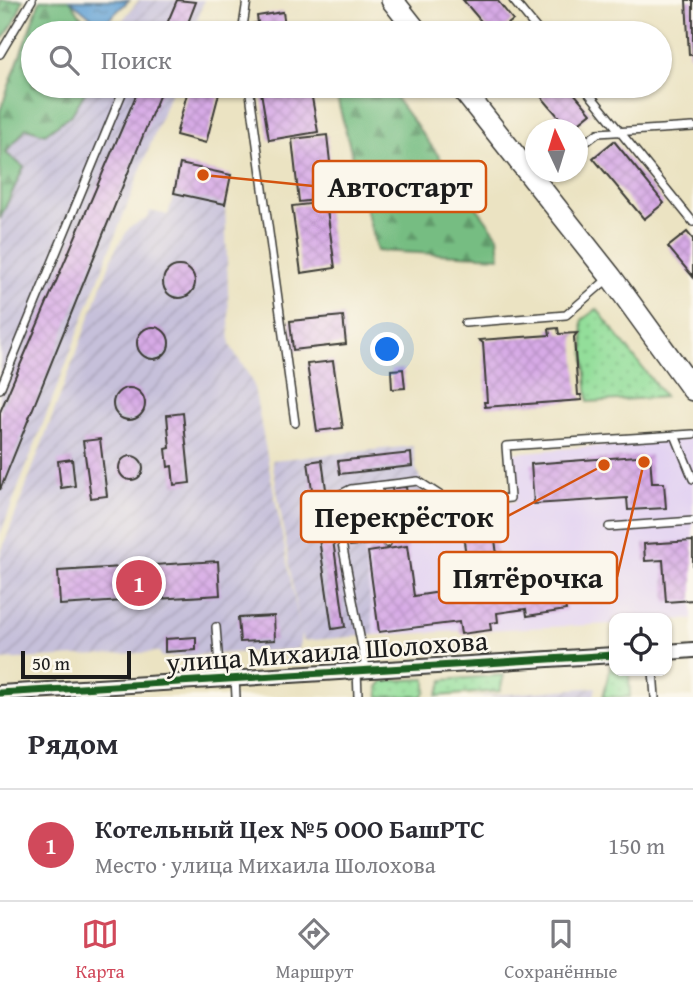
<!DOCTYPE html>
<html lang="ru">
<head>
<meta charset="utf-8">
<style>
	body { margin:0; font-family:"Gentium Book Plus",serif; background:#f2f2f3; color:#2b2b33 }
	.controls { position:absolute; right:21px; bottom:21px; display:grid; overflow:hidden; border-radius:14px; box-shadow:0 2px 5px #0004 }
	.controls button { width:63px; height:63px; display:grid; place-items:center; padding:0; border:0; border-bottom:2px solid #e1e1e2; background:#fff; color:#2b2b33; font:35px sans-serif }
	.compass { position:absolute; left:525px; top:119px; width:63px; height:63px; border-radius:50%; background:#fff; box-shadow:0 2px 5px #0004; rotate:356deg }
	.scale { position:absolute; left:21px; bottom:18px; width:110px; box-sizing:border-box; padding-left:7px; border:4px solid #1c1c1c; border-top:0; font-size:19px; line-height:24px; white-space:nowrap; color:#1c1c1c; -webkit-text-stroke:5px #fbf7ec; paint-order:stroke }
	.you { position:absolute; left:388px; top:350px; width:24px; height:24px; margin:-18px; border:5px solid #fff; border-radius:50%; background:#1a73e8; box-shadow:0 0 0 10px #1a73e833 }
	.badge { display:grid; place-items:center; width:46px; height:46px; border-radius:50%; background:#d1495b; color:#fff; font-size:23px; font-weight:700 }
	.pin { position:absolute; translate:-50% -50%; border:4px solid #fff; box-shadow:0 2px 7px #0006 }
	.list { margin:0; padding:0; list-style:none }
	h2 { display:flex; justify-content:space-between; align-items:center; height:91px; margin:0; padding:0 28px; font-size:30px }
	h2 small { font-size:23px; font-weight:400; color:#7c7c81 }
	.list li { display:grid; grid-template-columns:46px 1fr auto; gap:21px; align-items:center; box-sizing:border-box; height:112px; padding:0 28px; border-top:2px solid #e1e1e2 }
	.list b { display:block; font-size:26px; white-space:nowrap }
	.list p { margin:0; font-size:23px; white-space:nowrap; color:#7c7c81 }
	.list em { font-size:23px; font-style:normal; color:#7c7c81 }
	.icon { flex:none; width:38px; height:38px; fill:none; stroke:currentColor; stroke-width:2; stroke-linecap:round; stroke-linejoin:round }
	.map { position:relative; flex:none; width:693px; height:697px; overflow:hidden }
	.search { position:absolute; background:#fff; box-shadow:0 2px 5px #0004; left:21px; right:21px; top:21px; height:77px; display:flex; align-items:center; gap:18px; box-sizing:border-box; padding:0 24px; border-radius:38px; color:#7c7c81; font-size:26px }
	.sheet { height:203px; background:#fff }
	nav { display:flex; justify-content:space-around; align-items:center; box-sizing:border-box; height:98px; border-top:2px solid #e1e1e2; background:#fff; font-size:19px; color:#7c7c81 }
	nav a { display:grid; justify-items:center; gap:4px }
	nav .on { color:#d1495b }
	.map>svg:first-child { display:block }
</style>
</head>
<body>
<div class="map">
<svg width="693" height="697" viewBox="0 0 693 697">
	<defs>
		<pattern id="industrial-furrows" width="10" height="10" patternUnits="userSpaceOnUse" patternTransform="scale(1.75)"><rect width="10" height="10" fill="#c6c0da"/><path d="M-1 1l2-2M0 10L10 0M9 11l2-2" fill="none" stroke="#aaa4ba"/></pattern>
		<pattern id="grass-dots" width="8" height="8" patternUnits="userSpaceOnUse" patternTransform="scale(1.75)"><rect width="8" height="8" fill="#93de9a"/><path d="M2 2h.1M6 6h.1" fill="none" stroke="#7ebe84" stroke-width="1.8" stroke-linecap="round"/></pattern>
		<pattern id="forest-firs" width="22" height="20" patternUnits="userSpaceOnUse" patternTransform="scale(1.75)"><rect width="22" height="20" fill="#76bd82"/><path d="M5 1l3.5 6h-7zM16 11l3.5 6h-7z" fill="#60996a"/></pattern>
		<pattern id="water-ripples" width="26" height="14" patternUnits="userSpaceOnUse" patternTransform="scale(1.75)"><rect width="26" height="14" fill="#62a1d4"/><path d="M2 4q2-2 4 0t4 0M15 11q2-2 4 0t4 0" fill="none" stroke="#5082ab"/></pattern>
		<pattern id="building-cross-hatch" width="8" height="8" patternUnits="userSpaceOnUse" patternTransform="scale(1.75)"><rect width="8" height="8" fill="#d7aae6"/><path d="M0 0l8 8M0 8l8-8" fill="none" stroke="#b892c5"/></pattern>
	</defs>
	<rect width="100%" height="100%" fill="#fbf7ec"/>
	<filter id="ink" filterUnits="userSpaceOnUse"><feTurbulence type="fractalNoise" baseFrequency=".0143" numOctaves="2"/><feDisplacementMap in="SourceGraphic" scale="14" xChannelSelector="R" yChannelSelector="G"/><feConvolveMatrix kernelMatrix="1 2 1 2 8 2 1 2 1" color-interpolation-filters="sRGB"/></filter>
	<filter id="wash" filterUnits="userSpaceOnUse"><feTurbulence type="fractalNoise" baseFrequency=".00686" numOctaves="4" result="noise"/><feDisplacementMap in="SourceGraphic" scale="28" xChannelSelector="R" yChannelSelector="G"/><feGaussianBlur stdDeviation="1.57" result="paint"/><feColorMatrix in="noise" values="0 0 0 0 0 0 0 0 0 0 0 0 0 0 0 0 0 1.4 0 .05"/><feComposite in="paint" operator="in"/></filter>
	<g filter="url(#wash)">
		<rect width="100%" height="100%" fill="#ebe3c2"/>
		<!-- built -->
		<polygon fill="#e3d3f2" points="693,438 693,620 614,618 614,624 374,635 364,551 431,541 428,499 515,502 511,453"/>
		<!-- industrial -->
		<g fill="url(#industrial-furrows)">
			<polygon points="139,0 204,0 193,33 112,33"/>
			<polygon points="89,86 173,86 0,535 0,219 24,167 6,153 26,128 45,134 72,114"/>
			<polygon points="174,193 225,204 230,345 253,382 300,629 272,460 413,446 416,468 428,499 431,541 364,551 374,635 303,641 301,634 299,649 162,657 159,652 0,660 0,555 116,248 130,227 148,218 150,211 168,215"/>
			<polygon points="596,687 594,697 470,697"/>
		</g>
		<!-- grass -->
		<g fill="url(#grass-dots)" stroke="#587d5b" stroke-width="2">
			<polygon points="597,309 665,397 588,402 582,320"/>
			<polygon points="611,663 614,663 614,671 629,671 630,697 603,697"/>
			<polygon points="504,675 500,691 437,696 443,680"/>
			<polygon points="426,679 426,691 422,696 379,697 378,687 383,681"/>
		</g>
		<!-- forest -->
		<g fill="url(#forest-firs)" stroke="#496c4f" stroke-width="2">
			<polygon points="0,0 23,0 14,23 0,42"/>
			<polygon points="40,0 70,0 82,18 86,33 33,33 33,86 89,86 72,114 45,134 26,128 6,153 24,167 0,219 0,111"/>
			<polygon points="334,86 387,86 498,236 500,257 377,251"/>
		</g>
		<!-- water -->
		<polygon fill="url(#water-ripples)" stroke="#3f5e78" stroke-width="2" points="70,0 129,0 102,26"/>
		<g id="blocks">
			<!-- building -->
			<g fill="url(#building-cross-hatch)">
				<polygon points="177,0 196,2 184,33 163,33"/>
				<polygon points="463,0 497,0 513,20 497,33 491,33"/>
				<polygon points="686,0 693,0 693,55 689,55"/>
				<polygon points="283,12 286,33 252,33 251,24 258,23 257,16"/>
				<polygon points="140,86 163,86 0,490 0,412"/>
				<polygon points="189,86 221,86 206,143 176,135"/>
				<polygon points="260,86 310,86 318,132 269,140"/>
				<polygon points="532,86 568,86 591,113 570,130"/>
				<polygon points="327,135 334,198 299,202 292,139"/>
				<polygon points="614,141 664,203 644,219 593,158"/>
				<polygon points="180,164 231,175 225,204 174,193"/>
				<polygon points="326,202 335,268 301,273 292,206"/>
				<polygon points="687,232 693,239 693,277 668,247"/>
				<circle cx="179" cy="282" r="16"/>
				<polygon points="343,316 346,344 293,350 290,321"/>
				<circle cx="153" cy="343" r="16"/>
				<polygon points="558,328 559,334 577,333 574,337 578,395 581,395 582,400 485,407 484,402 487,402 483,343 479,340 550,335 549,329"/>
				<polygon points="333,361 343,428 317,431 307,364"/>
				<polygon points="403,369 405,388 392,389 391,370"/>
				<circle cx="129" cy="404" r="16"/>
				<polygon points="183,413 190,483 174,485 172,466 168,467 166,449 170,448 167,415"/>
				<polygon points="100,439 107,496 91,498 83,441"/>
				<polygon points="411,453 412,466 340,474 338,461"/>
				<polygon points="650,455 652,483 664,483 666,508 628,510 627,498 534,504 531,464"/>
				<circle cx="131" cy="468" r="12"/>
				<polygon points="72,459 75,486 61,488 58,461"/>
				<polygon points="322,460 345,627 332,629 308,462"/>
				<polygon points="406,487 413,538 399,540 392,488"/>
				<polygon points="376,489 381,543 350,546 344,496 350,495 350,492"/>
				<polygon points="491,508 498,563 520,560 522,581 610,574 612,593 602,600 565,605 566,610 527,616 526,609 497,613 498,622 490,623 491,630 461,634 459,622 379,632 368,552 407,546 414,596 460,589 458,573 468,571 460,512"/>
				<polygon points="693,541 693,600 666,602 663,560 645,561 644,544"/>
				<polygon points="218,561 220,595 60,605 58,571"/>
				<polygon points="274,616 275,640 240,642 238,618"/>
				<polygon points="196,637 196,650 165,652 165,639"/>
			</g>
		</g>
	</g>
	<g filter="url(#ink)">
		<use href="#blocks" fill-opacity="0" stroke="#3b3a35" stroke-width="2"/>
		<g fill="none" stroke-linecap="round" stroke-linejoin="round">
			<defs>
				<g id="service">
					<polyline points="513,0 540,33"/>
					<polyline points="242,33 247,0"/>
					<polyline points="0,54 32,0"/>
					<polyline points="249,86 295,423"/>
					<polyline points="583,86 693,222"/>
					<polyline points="578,148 598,133 693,127"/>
					<polyline points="465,323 566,315 610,277"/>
					<polyline points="0,389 125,86"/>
					<polyline points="675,435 693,479"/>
					<polyline points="378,486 387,543"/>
					<polyline points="609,527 693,521"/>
					<polyline points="216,627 220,678"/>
					<polyline points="366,668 336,512 341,494 351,489 418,481 452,503 510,498 506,446 693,434"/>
					<polyline points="357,669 358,697"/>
					<polyline points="653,671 655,697"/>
					<polyline points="235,678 236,697"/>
				</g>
				<g id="minor">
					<polyline points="667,652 693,650"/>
					<polyline points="0,693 614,655"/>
				</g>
				<g id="secondary">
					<polyline points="392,0 418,33"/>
					<polyline points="460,86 611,277 693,390"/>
				</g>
			</defs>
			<!-- service casing -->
			<use href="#service" stroke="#3b3a35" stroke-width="10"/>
			<!-- minor casing -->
			<use href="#minor" stroke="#3b3a35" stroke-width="18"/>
			<!-- secondary casing -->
			<use href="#secondary" stroke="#3b3a35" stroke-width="24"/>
			<!-- service -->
			<use href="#service" stroke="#fff" stroke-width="7"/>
			<!-- minor -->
			<use href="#minor" stroke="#fff" stroke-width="14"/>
			<!-- secondary -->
			<use href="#secondary" stroke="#fff" stroke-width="21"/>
			<defs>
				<polyline id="cycleway" points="0,693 614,655"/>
			</defs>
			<!-- cycleway casing -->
			<use href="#cycleway" stroke="#fbf7ec" stroke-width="11"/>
			<!-- cycleway -->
			<use href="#cycleway" stroke="#1b5e20" stroke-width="7"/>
		</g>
	</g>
	<g text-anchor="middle" stroke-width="5" stroke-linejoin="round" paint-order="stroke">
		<!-- street labels -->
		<g font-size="28" fill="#1c1c1c" stroke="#fbf7ec">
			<text transform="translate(327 651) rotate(-4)" y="10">улица Михаила Шолохова</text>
		</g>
	</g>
	<!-- callouts -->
	<path fill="none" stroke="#d4530e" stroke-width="2.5" d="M203 175L313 186M604 465L508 516M644 462L617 577"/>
	<g fill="#d4530e" stroke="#fbf7ec" stroke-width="2.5">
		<circle cx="203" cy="175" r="7"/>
		<circle cx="604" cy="465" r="7"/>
		<circle cx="644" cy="462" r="7"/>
	</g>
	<g fill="#fbf7ec" stroke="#d4530e" stroke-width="2.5">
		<rect x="313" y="161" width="173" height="51" rx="7"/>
		<rect x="301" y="491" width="207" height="51" rx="7"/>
		<rect x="439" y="552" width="178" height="51" rx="7"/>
	</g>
	<g font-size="30" text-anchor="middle" font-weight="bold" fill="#1c1c1c">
		<text x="400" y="197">Автостарт</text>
		<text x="404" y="527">Перекрёсток</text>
		<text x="528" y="588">Пятёрочка</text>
	</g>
</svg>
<div class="controls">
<button><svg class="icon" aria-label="locate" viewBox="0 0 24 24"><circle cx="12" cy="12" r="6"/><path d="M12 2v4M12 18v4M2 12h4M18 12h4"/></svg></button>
</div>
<svg class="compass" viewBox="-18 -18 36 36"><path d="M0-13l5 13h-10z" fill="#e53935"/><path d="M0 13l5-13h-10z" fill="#7c7c81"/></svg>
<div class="scale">50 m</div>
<div class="you"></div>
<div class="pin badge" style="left:139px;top:583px">1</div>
<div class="search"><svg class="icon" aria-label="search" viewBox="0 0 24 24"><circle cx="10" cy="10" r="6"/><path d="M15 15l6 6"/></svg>Поиск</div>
</div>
<section class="sheet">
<h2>Рядом<small></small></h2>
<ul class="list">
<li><span class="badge">1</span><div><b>Котельный Цех №5 ООО БашРТС</b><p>Место · улица Михаила Шолохова</p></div><em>150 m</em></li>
</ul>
</section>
<nav>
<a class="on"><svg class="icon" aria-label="map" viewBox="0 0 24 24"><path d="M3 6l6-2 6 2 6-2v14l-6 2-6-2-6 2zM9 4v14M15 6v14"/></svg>Карта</a>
<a><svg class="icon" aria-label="directions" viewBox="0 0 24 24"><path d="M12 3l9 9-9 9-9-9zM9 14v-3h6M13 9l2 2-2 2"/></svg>Маршрут</a>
<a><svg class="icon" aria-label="saved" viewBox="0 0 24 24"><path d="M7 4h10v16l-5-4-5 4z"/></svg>Сохранённые</a>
</nav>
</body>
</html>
